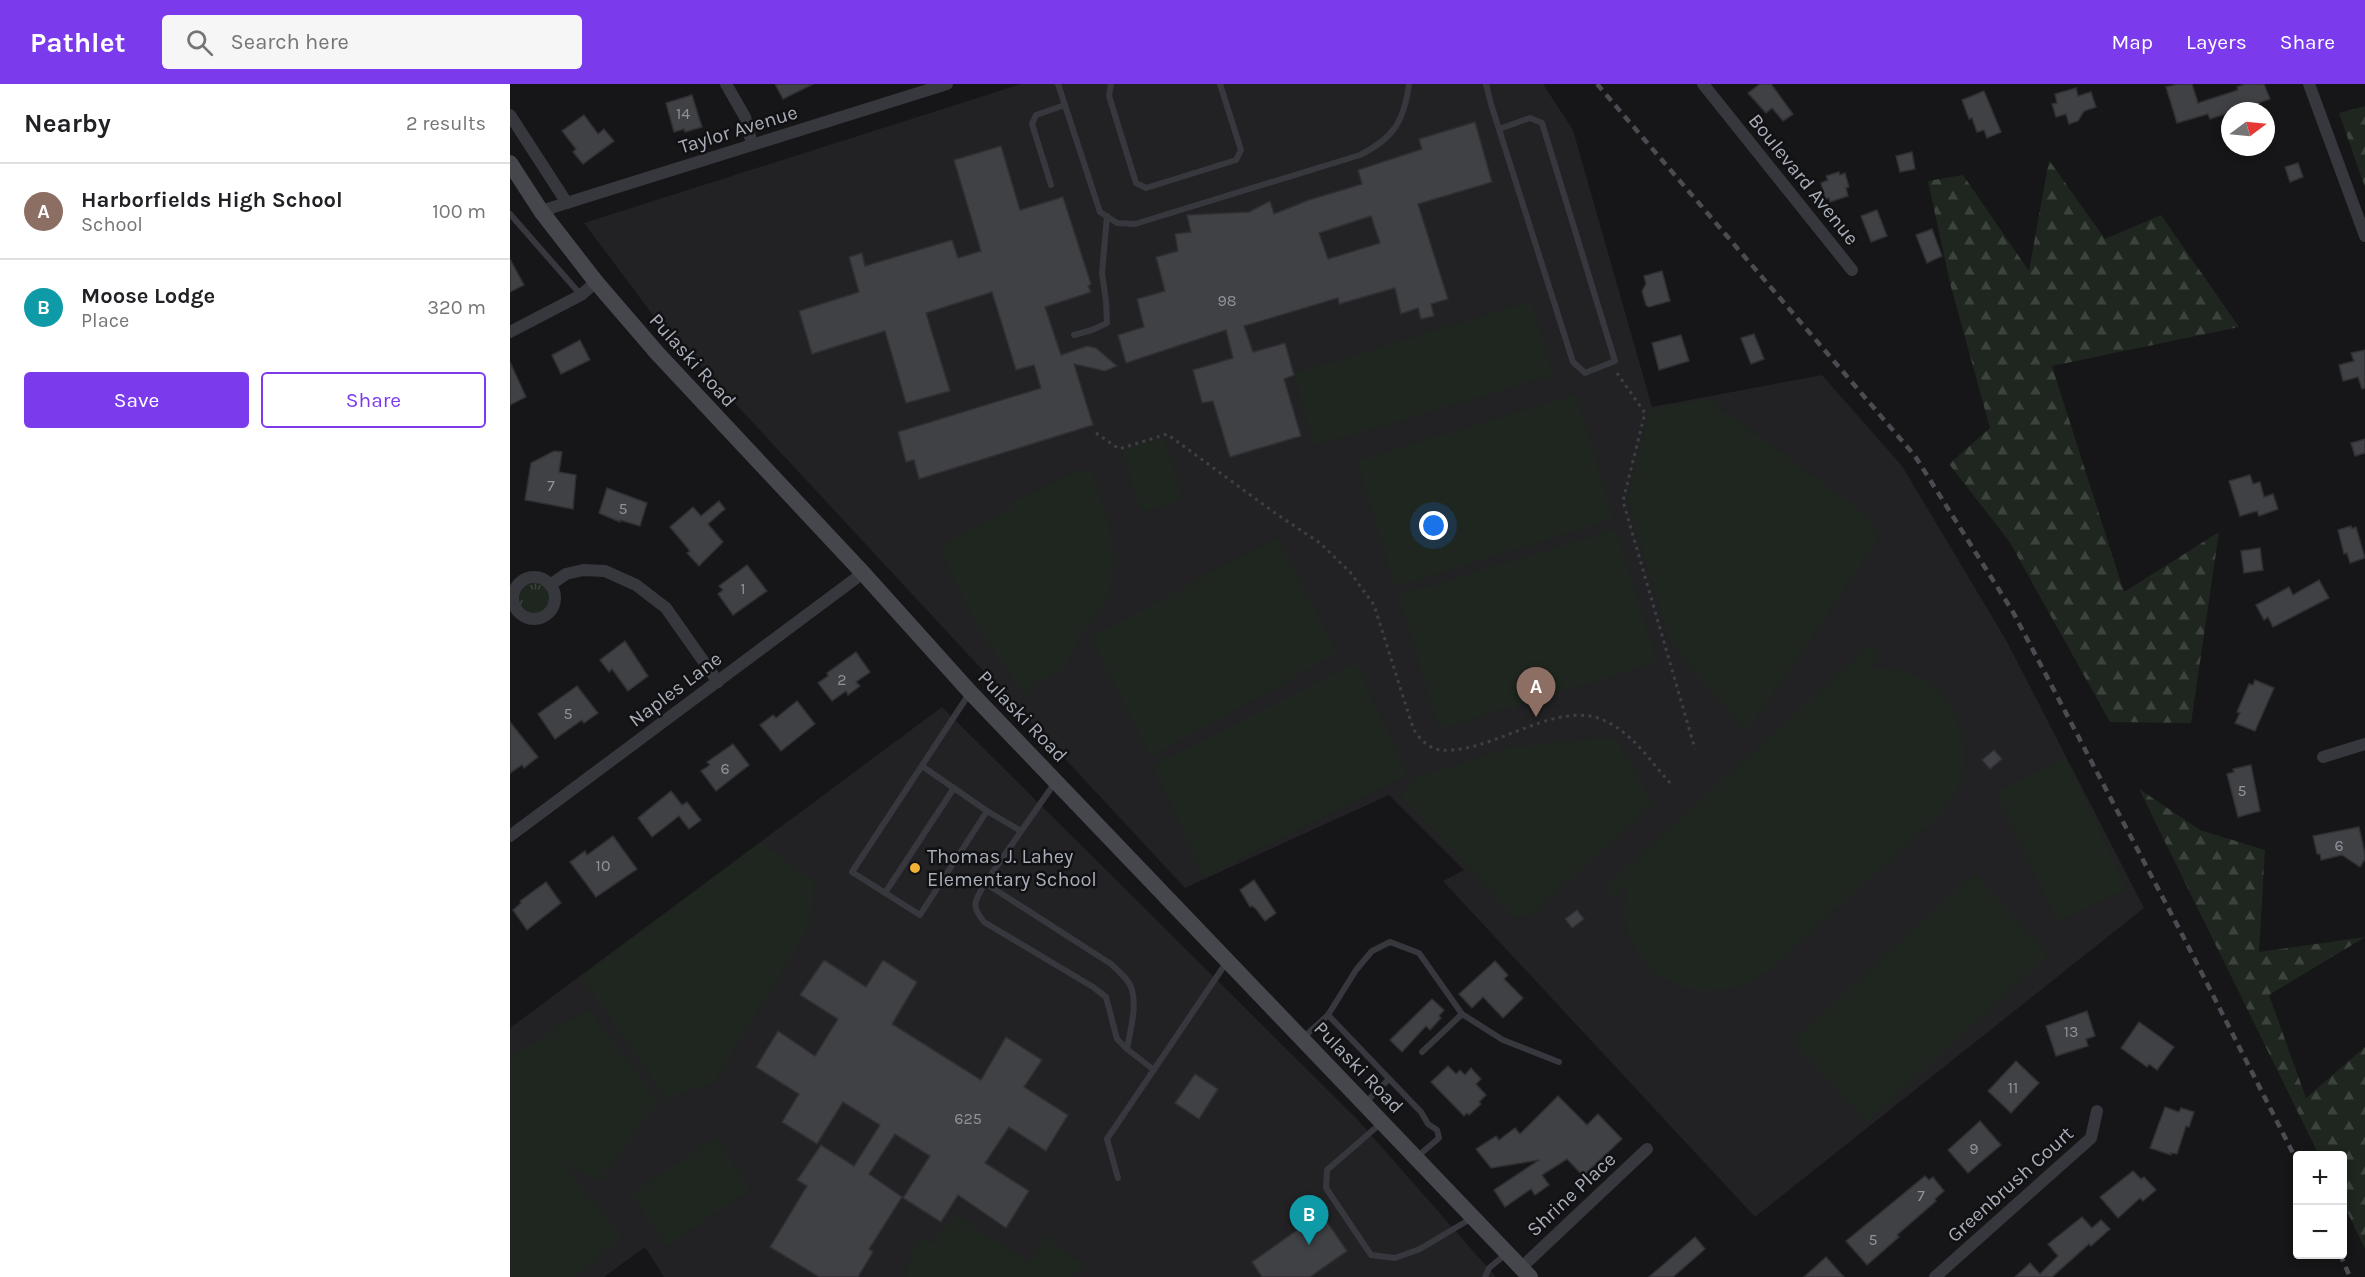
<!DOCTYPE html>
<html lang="en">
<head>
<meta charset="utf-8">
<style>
	body { margin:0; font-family:Karla,sans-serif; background:#f6f6f6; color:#202124 }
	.controls { position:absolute; right:18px; bottom:18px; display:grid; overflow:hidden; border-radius:6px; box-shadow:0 3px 9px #0003 }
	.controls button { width:54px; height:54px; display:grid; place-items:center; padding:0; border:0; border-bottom:2px solid #e0e0e0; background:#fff; color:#202124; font:30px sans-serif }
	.compass { position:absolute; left:1711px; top:18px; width:54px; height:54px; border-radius:50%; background:#fff; box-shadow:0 3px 9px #0003; rotate:74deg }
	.you { position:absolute; left:924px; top:442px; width:21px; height:21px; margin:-15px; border:4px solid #fff; border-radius:50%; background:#1a73e8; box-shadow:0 0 0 9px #1a73e833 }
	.badge { display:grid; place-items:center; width:39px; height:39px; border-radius:50%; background:#7c3aed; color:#fff; font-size:20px; font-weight:700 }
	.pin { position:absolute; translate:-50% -50px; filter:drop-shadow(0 2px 3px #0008) }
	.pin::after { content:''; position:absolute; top:32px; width:21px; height:18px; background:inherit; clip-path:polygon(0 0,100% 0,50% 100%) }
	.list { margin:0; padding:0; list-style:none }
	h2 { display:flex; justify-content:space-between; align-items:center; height:78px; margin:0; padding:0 24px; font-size:26px }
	h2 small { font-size:20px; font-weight:400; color:#757577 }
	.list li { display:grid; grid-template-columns:39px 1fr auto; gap:18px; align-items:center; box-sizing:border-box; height:96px; padding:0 24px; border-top:2px solid #e0e0e0 }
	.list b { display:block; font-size:22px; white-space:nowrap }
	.list p { margin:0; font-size:20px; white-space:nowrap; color:#757577 }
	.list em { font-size:20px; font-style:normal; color:#757577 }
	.actions { display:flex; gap:12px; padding:18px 24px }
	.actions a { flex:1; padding:14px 0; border:2px solid #7c3aed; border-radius:6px; text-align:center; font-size:21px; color:#7c3aed }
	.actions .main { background:#7c3aed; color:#fff }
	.icon { flex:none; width:33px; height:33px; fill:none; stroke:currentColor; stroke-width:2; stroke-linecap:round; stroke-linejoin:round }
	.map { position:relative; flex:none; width:1855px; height:1193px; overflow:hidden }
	header { display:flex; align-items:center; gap:36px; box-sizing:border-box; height:84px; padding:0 30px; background:#7c3aed; color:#fff }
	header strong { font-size:28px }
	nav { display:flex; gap:33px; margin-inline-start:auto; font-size:21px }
	.search { width:420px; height:54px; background:#f6f6f6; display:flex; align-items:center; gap:15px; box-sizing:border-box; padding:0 21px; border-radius:6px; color:#757577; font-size:22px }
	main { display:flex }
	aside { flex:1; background:#fff }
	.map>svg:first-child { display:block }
</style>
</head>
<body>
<header>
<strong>Pathlet</strong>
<div class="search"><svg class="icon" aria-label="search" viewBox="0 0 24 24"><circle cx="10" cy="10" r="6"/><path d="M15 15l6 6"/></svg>Search here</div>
<nav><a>Map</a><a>Layers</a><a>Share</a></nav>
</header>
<main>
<aside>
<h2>Nearby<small>2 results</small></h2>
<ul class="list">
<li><span class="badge" style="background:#8d6e63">A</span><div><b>Harborfields High School</b><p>School</p></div><em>100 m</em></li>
<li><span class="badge" style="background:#0f9aa8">B</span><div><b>Moose Lodge</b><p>Place</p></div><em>320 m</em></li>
</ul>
<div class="actions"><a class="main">Save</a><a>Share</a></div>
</aside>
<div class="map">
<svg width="1855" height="1193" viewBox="0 0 1855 1193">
	<defs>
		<pattern id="grass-tufts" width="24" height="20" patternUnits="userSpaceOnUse" patternTransform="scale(1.5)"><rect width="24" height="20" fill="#1e261f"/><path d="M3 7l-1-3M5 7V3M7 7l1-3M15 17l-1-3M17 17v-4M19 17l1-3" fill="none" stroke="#3c433d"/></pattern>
		<pattern id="forest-firs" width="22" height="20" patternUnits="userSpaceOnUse" patternTransform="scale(1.5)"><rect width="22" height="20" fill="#1e261f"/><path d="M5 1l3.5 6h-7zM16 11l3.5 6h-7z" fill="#3c433d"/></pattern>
	</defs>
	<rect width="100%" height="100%" fill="#161618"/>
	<!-- built -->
	<g fill="#222225">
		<polygon points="511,0 1033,0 1063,46 1142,323 1312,291 1392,382 1496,556 1634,824 1245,1133 933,797 954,786 879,711 675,804 142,230 74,139"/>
		<polygon points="432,623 847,1035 986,1193 154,1193 135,1163 94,1193 0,1193 0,944"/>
	</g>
	<!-- grass -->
	<circle fill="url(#grass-tufts)" cx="24" cy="514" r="17"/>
	<!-- forest -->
	<g fill="url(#forest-firs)">
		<polygon points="1855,22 1855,103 1829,29"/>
		<polygon points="1539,76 1595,155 1651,131 1729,243 1542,282 1614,508 1709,448 1681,639 1600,638 1499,457 1439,380 1480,344 1440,199 1418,97 1453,91 1519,187"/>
		<polygon points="1629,705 1690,746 1755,766 1749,868 1855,853 1759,911 1796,1014 1855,963 1855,1165 1833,1119 1832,1072 1809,1071"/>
	</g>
	<!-- green -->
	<g fill="#1e261f">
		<polygon points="1021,217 1043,291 804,362 784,290"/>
		<polygon points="1066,310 1103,435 885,503 847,377"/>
		<polygon points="1198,315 1362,435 1367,458 1236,648 1160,558 1117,416 1139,326"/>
		<polygon points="654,353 673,416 631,428 612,365"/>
		<path d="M573 385 582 388C597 431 615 481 591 525 586 535 577 541 571 550 563 560 563 576 551 585 546 590 538 592 531 596 525 600 520 606 514 611L467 543 432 470 435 459 501 425 504 417Z"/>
		<polygon points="1106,445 1147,578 929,645 889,511"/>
		<polygon points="767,454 827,569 641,673 580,553"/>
		<path d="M1359 562 1369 573 1359 584C1376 584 1393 585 1409 593 1446 612 1464 662 1449 701 1444 716 1433 727 1422 738L1258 887C1210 922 1140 911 1119 850 1114 834 1116 819 1117 803L1105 813 1095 803Z"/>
		<polygon points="846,578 897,690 694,793 643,681"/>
		<polygon points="1106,653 1143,720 1021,831 1005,833 890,711 904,694 1002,663"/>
		<polygon points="1556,674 1617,805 1548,838 1485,707"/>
		<polygon points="251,758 305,798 300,841 204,999 156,1014 71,893"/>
		<polygon points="1465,789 1538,871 1357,1038 1282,957"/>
		<polygon points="78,925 149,1017 89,1096 51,1078 112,1154 64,1193 0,1193 0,977 2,972"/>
		<polygon points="206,1054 240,1106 156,1162 121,1110"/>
		<polygon points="445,1131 521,1180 535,1151 577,1183 561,1193 396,1193 401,1167 412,1154 423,1159"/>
	</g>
	<!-- building -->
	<g fill="#404145" stroke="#303034" stroke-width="1.5" fill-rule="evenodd">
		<polygon points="265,0 303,0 273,15"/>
		<polygon points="1250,0 1261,0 1283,30 1273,37 1262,24 1256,29 1238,9"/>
		<polygon points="1668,0 1682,0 1688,19 1728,6 1727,3 1735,0 1754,0 1760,15 1700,35 1698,30 1667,39 1656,3"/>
		<polygon points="1566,4 1568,12 1581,8 1586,23 1574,27 1568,37 1559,40 1556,30 1546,33 1542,20 1547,19 1545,10"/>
		<polygon points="1474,7 1491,48 1477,54 1474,46 1467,48 1462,34 1459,35 1452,16"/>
		<polygon points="182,11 192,43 175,48 174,45 164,48 156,19"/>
		<polygon points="74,31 88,50 94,45 104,57 73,80 63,68 66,65 52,47"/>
		<path d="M965 38 982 98 908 120 938 215 921 220 924 232 911 235 908 224 891 230 885 204 829 220 828 214 734 242 743 268 775 259 784 291 774 295 791 352 720 373 703 317 692 319 683 286 723 274 716 246 616 279 608 251 634 243 627 215 655 207 646 173 668 167 665 150 681 148 677 131 739 128 760 117 764 130 799 116 852 100 848 86 912 65 909 55ZM861 132 870 159 818 175 809 149Z"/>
		<polygon points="491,62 510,126 553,113 581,200 578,202 581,208 535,223 551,271 577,262 586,264 607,282 595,287 564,280 583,341 409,395 404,376 396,378 388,348 531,304 524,281 506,286 482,208 416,229 440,307 396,319 375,247 302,270 289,227 349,208 339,173 352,169 355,182 442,156 448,174 471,167 444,76"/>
		<polygon points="1402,68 1405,85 1390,88 1386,72"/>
		<polygon points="1788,79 1793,93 1780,98 1775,83"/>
		<polygon points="1329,88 1330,91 1335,89 1339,103 1336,104 1338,112 1320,118 1319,114 1315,115 1311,99 1318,96 1316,92"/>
		<polygon points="1367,126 1377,152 1361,158 1351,132"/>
		<polygon points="1422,145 1432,172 1417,179 1406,151"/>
		<polygon points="0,175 14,201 0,208"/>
		<polygon points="1152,187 1160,217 1139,223 1136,221 1132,207 1136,200 1134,192"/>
		<polygon points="1244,250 1254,275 1241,280 1231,254"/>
		<polygon points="1171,251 1179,277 1149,286 1142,259"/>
		<polygon points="70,256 80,276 51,290 42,271"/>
		<polygon points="1855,266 1855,304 1852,305 1848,293 1833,297 1829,281 1844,277 1841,269"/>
		<polygon points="0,278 16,313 0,321"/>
		<polygon points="1855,355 1855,369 1845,372 1841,359"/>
		<polygon points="44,367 52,368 49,388 66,391 63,425 15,416 21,379"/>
		<polygon points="1740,391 1743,400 1750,398 1754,413 1763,410 1768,425 1749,432 1747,427 1730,432 1719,397"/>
		<polygon points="97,404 137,419 130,442 110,436 110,438 89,429"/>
		<polygon points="209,417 215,425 198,440 213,458 189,482 177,469 180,467 160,443 183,423 191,432"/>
		<polygon points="1841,442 1842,445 1846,443 1855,474 1840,479 1837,469 1834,470 1828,446"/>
		<polygon points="1750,464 1753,486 1734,489 1731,467"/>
		<polygon points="237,481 257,507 223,531 208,510 213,506 209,502"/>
		<polygon points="1809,496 1819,514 1763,543 1758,533 1754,536 1746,521 1779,503 1783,511"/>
		<polygon points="115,557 138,592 118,607 102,585 99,588 90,576"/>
		<polygon points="346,568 360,588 346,598 350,602 338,611 336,607 322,617 308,599 318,592 317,589"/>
		<polygon points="1745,596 1764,604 1745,647 1725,639 1730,629 1727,628 1739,600 1743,601"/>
		<polygon points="67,602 88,629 74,639 72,636 45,655 28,630"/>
		<polygon points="287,617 305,640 271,667 250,641 263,631 266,634"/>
		<polygon points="0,638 28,673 14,684 12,681 0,689"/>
		<polygon points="223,660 239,681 206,707 191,687 200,681 197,678"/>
		<polygon points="1484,666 1492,675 1480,685 1472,676"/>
		<polygon points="1741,681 1750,727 1728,733 1717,690 1724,688 1723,685"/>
		<polygon points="161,707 172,721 177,718 191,736 179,745 169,732 142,753 128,734"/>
		<polygon points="1849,743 1855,770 1855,775 1850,783 1832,771 1811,776 1810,770 1807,770 1803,752"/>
		<polygon points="103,752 127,785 86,813 60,778 75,767 77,771"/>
		<polygon points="744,796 766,829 755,837 746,825 742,822 740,823 730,806"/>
		<polygon points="36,798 51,819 17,846 3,826 11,819 10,817"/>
		<polygon points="1067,826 1074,835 1062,844 1055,835"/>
		<polygon points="314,876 356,903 373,876 407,898 382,940 471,996 496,953 532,976 514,1003 558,1031 536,1067 499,1043 475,1079 519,1107 496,1144 448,1111 431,1138 393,1114 420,1072 385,1050 359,1090 392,1113 359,1165 363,1168 348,1193 309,1193 260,1163 297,1102 287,1096 311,1061 344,1082 370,1041 333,1018 307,1060 272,1038 289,1010 246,983 268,947 305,972 328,935 290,911"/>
		<polygon points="985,877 998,891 994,895 1013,914 993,934 973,913 962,924 949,910"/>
		<polygon points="922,915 934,926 929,932 931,934 920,946 916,942 892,968 880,956"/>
		<polygon points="1577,927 1585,952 1576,955 1578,962 1546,972 1536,942"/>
		<polygon points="1629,938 1664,963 1647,986 1639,980 1637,983 1611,964"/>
		<polygon points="1506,977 1529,999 1501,1029 1478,1007"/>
		<polygon points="938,982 946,990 950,986 955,991 961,984 971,995 966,1000 976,1011 969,1018 971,1020 959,1031 957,1029 954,1032 921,998"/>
		<polygon points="685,990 708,1005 689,1035 665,1019"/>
		<polygon points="1048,1012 1077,1041 1088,1030 1112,1055 1073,1092 1057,1075 1032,1091 1039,1101 1025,1111 1021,1105 995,1123 984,1106 1029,1076 981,1084 966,1065 986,1052 989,1056 1005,1044 1010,1050"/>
		<polygon points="1655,1023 1669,1028 1671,1024 1684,1028 1679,1043 1676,1042 1667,1070 1661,1069 1661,1071 1640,1064"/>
		<polygon points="1470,1037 1491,1061 1458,1089 1438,1066"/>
		<polygon points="1623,1087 1631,1095 1634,1093 1646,1106 1633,1117 1630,1114 1608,1134 1590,1113"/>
		<polygon points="1415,1092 1419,1096 1423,1093 1434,1107 1425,1115 1426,1117 1387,1151 1389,1153 1357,1181 1336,1157"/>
		<polygon points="811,1129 837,1167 800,1193 752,1193 742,1178"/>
		<polygon points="1572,1133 1582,1144 1591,1136 1600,1145 1581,1162 1579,1160 1542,1193 1505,1193 1520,1179 1530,1190 1548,1172 1538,1160"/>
		<polygon points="1185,1153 1195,1165 1163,1193 1139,1193"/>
		<polygon points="1316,1173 1334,1193 1294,1193"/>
	</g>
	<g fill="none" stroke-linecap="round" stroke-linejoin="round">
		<!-- path -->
		<g stroke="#3d3f44" stroke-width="3" stroke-dasharray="3 4.5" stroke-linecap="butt">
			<polyline points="1107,289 1135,329 1113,417 1185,665"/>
			<path d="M586 349 609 365 657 350 765 429 810 459 840 488 864 521 903 644C908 654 919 665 931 666 980 670 1041 619 1088 634 1121 645 1140 678 1163 702"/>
		</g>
		<!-- service -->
		<g stroke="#37383d" stroke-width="6">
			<path d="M548 0 590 128 607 139 625 140 850 71C884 54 894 37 899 0"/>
			<polyline points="601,0 599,12 626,99 636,104 726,76 731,66 710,0"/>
			<polyline points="976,0 981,20 1063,278 1075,289 1105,277 1032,39 1020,34 989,45"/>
			<polyline points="541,101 522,40 526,31 555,21"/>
			<polyline points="0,130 71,211"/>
			<polyline points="564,251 582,246 597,239 596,217 592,189 597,132"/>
			<polyline points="459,610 342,788 410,831 477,727"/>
			<polyline points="412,682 477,727 511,747"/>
			<path d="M544 700 475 799 601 880C608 887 620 896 622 906 627 924 620 947 617 965L644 986"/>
			<path d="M475 799C465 818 460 820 474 838L583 903 596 913 607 955 617 965"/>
			<polyline points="375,809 444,704"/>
			<polyline points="818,931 846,886 862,867 880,858 909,869 952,930 993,956 1049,978"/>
			<polyline points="793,954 818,931 911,1028 918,1040 927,1046 929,1054 908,1072"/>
			<polyline points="912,968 952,930"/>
			<polyline points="856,1018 879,995"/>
			<polyline points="870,1040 817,1086 816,1104 861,1171 885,1174 910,1165 962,1134"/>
			<polyline points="608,1094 597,1055 716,879"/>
			<polyline points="975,1193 979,1184 996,1170"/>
		</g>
		<!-- minor -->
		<g stroke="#37383d" stroke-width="12">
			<polyline points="216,0 235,33 242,60"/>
			<polyline points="1193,0 1342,186"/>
			<polyline points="1799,0 1855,152"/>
			<polyline points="0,31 57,119"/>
			<polyline points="31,127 437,0"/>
			<polyline points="0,248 71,211 86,198"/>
			<circle cx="24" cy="514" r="21"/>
			<polyline points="40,501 56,490 73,486 95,487 126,501 156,524 208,598"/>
			<polyline points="1813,673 1855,660"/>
			<polyline points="0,752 353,489"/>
			<polyline points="1012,1183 1137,1065"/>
			<polyline points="1425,1193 1581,1054 1587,1027"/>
		</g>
		<!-- secondary -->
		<polyline stroke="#45474d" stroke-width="16" points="0,79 31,127 86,198 148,270 353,489 460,608 1020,1193"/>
		<!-- rail -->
		<g stroke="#4a4c52" stroke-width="4.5" stroke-dasharray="8 6" stroke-linecap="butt">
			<polyline points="1087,0 1405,372 1503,528 1675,856 1788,1079"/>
			<polyline points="1830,1170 1840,1193"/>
		</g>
	</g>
	<!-- markers -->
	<circle fill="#f2b134" stroke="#111113" stroke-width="2" cx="405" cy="784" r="6"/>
	<g text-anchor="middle" stroke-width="5" stroke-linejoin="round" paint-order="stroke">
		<!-- number labels -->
		<g font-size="16" fill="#8e929b">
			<text x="173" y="35">14</text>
			<text x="717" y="222">98</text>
			<text x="41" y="407">7</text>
			<text x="113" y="430">5</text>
			<text x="233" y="510">1</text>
			<text x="332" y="601">2</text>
			<text x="58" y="635">5</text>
			<text x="215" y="690">6</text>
			<text x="1732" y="712">5</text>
			<text x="1829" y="767">6</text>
			<text x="93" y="787">10</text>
			<text x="1561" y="953">13</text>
			<text x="1503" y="1009">11</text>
			<text x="458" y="1040">625</text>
			<text x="1464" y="1070">9</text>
			<text x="1411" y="1117">7</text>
			<text x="1363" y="1161">5</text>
		</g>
		<!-- street labels -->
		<g font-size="20" fill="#a8adb8" stroke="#111113">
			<text transform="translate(228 45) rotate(-17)" y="7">Taylor Avenue</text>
			<text transform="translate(1294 95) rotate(51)" y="7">Boulevard Avenue</text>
			<text transform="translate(183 276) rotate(48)" y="7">Pulaski Road</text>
			<text transform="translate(165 605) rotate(-37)" y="7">Naples Lane</text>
			<text transform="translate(513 632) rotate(46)" y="7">Pulaski Road</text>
			<text transform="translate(849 983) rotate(46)" y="7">Pulaski Road</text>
			<text transform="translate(1500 1100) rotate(-42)" y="7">Greenbrush Court</text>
			<text transform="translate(1061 1110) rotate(-43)" y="7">Shrine Place</text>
		</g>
		<!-- poi labels -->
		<g font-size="20" fill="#a8adb8" stroke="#111113" text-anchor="start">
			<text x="417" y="779">Thomas J. Lahey<tspan x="417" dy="23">Elementary School</tspan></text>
		</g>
	</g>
</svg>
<div class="controls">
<button>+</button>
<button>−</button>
</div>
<svg class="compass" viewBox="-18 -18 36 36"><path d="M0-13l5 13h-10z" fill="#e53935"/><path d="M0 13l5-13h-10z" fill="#757577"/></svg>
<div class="you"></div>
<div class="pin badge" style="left:1026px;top:633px;background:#8d6e63">A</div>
<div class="pin badge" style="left:799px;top:1161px;background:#0f9aa8">B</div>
</div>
</main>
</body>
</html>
